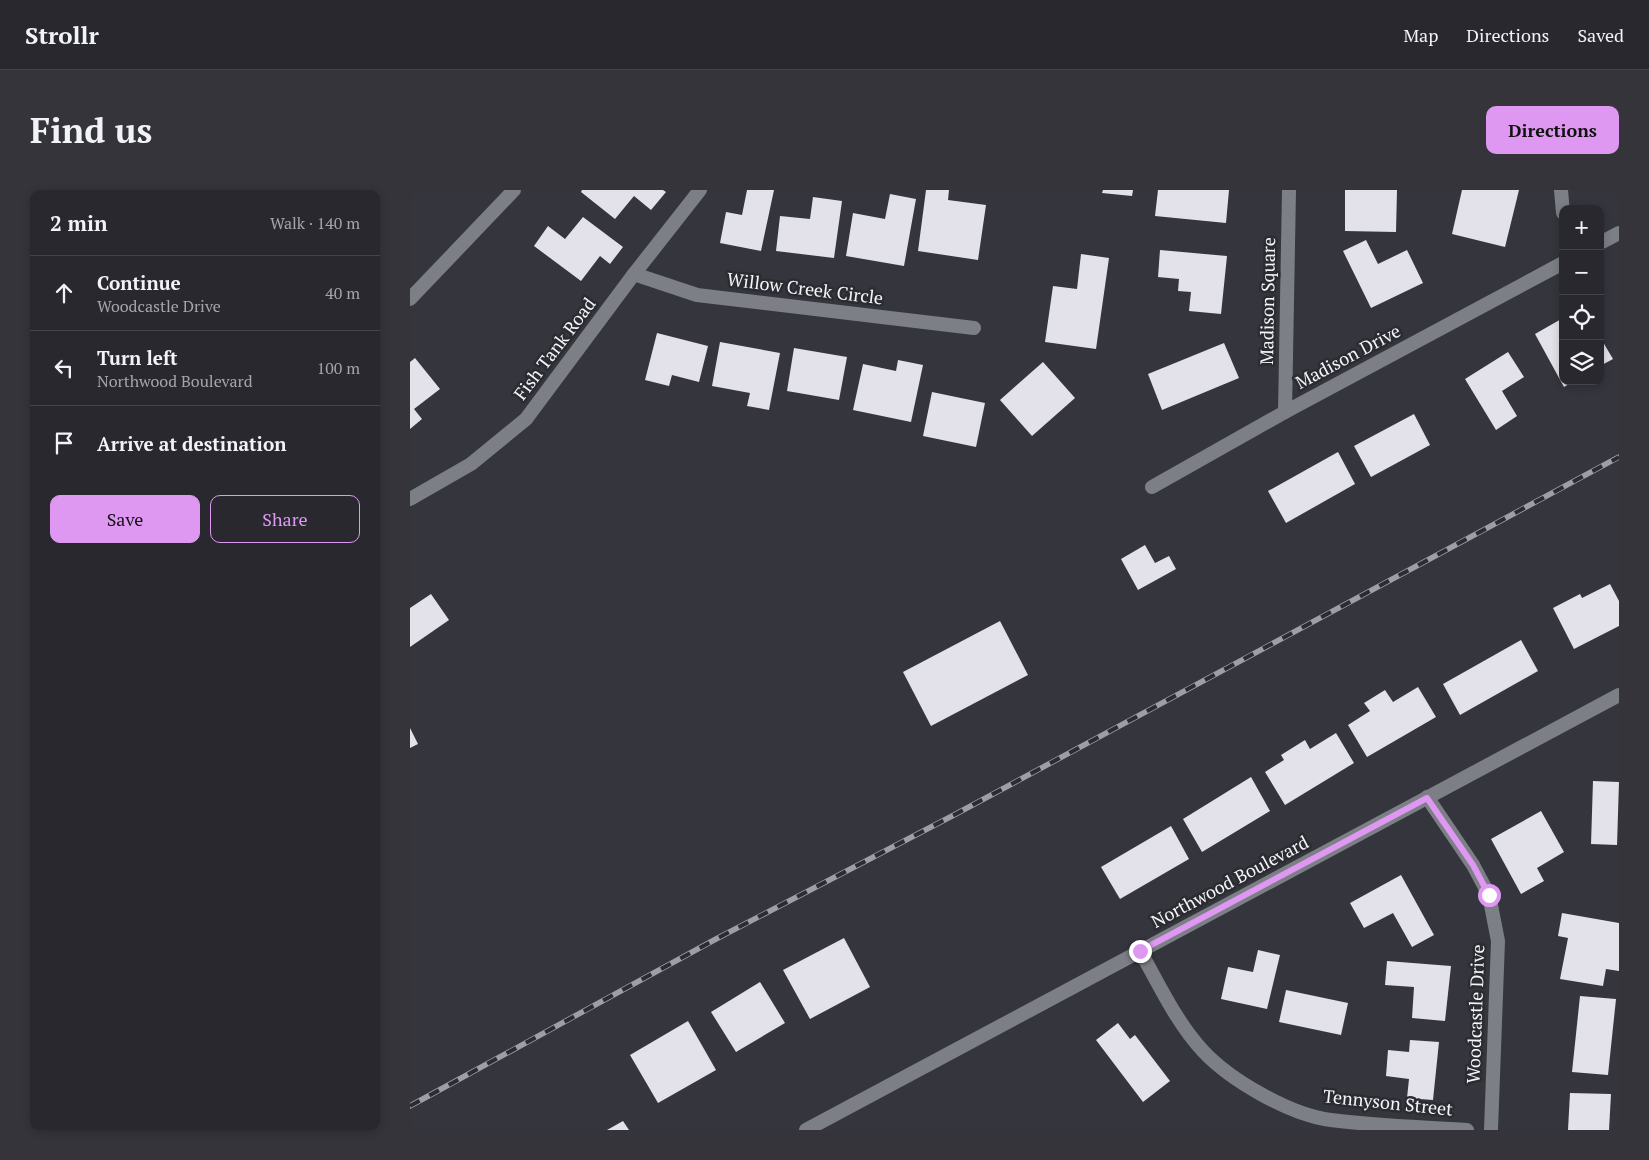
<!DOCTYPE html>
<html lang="en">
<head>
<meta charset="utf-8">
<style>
	body { margin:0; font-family:"PT Serif",serif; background:#34343a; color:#f1f3f6 }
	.controls { position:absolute; right:15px; top:15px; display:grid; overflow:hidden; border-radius:10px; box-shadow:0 2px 8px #0003 }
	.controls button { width:45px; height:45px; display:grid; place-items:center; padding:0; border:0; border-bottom:1px solid #44444a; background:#28282e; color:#f1f3f6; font:25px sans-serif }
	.stop { position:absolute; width:15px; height:15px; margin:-11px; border:4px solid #df98f2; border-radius:50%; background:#fff }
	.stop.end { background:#df98f2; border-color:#fff; box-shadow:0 1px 5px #0008 }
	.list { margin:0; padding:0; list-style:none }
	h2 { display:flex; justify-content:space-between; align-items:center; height:65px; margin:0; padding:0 20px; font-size:21px }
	h2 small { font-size:16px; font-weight:400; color:#a5a6aa }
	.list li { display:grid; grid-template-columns:32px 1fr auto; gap:15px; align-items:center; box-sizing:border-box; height:75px; padding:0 20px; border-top:1px solid #44444a }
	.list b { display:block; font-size:19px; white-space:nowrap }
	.list p { margin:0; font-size:16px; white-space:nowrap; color:#a5a6aa }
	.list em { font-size:16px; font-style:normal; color:#a5a6aa }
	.actions { display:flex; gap:10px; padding:15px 20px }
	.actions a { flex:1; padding:11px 0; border:1px solid #df98f2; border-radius:10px; text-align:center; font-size:18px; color:#df98f2 }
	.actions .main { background:#df98f2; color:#111 }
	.icon { flex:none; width:28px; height:28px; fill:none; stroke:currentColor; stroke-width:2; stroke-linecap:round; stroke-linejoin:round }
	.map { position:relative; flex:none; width:1209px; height:940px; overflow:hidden; border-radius:10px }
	header { display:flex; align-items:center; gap:30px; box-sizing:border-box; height:70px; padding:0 25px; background:#28282e; border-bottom:1px solid #44444a }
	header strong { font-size:24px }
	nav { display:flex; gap:28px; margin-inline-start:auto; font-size:18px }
	.intro { display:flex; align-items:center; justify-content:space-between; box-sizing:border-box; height:120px; padding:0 30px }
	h1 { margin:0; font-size:35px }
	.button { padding:12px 22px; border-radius:10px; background:#df98f2; color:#111; font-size:18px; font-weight:700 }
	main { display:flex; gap:30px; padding:0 30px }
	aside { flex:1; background:#28282e; border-radius:10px; box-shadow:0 2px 8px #0003 }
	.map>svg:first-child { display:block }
</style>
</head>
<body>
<header>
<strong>Strollr</strong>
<nav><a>Map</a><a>Directions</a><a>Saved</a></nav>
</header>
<div class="intro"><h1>Find us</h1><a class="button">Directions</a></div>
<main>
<aside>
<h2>2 min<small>Walk · 140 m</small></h2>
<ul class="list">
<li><svg class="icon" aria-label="ahead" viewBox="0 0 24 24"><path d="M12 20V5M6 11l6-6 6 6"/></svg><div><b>Continue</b><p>Woodcastle Drive</p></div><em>40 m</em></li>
<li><svg class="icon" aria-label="left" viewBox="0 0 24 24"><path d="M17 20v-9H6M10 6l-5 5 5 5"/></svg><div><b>Turn left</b><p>Northwood Boulevard</p></div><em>100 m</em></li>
<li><svg class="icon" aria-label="arrive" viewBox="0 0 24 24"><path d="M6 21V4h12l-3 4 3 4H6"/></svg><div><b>Arrive at destination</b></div></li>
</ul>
<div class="actions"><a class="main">Save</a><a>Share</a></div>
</aside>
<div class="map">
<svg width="1209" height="940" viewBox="0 0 1209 940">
	<rect width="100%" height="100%" fill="#35363d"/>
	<!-- building -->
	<g fill="#e3e2ea">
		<polygon points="172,0 253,0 256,2 241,20 224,6 205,29 171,2"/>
		<polygon points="337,0 364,0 351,61 310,53 316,22 332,25"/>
		<polygon points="516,0 539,0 538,10 576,15 568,70 508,61"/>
		<polygon points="693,0 723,0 722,6 692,3"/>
		<polygon points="748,0 819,0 816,33 745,26"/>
		<polygon points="935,0 987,0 986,42 935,41"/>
		<polygon points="1052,0 1109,0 1095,57 1042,44"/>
		<polygon points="480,4 506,9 494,76 436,66 443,23 475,29"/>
		<polygon points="403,7 432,11 424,68 366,61 370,26 400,29"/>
		<polygon points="173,27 213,57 200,74 190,66 171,91 124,56 138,36 155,49"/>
		<polygon points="956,50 968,74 997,60 1013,93 961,118 933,61"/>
		<polygon points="750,60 817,66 811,124 779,121 781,102 768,101 769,89 748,87"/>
		<polygon points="671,64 699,68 686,159 635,152 643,96 667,99"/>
		<polygon points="1153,128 1153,191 1164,191 1154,197 1125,144"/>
		<polygon points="247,143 298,156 289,192 262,185 259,196 235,190"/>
		<polygon points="1190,147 1203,169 1190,176"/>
		<polygon points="310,152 370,163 359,220 337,216 340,203 302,196"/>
		<polygon points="814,153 829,188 752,220 738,184"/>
		<polygon points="384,158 437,167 429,210 377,201"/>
		<polygon points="1098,162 1114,187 1092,201 1107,226 1086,240 1055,189"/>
		<polygon points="5,168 30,199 4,219 12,229 0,239 0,172"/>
		<polygon points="488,170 513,175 501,232 443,220 453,174 486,181"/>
		<polygon points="633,172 665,208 622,246 590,210"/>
		<polygon points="522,202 575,213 566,257 513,246"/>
		<polygon points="1004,224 1020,255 961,287 944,256"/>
		<polygon points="928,262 945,294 876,333 858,301"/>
		<polygon points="735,355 745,373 759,366 766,379 728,400 711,369"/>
		<polygon points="1200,394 1209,411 1209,436 1164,459 1143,418 1170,404 1172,408"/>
		<polygon points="21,404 39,430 0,457 0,418"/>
		<polygon points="590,431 618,485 521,536 493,482"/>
		<polygon points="1111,450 1128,481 1050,525 1033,494"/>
		<polygon points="1008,497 1026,527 957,567 938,535 960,521 954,513 975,500 983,512"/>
		<polygon points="0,538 8,554 0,558"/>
		<polygon points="926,543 944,573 875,615 855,582 874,570 871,565 895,550 900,559"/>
		<polygon points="841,587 860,621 792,662 773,629"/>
		<polygon points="1183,591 1209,592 1207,655 1181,654"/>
		<polygon points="1131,621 1154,662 1127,678 1134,691 1111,704 1081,649"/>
		<polygon points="761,636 779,669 710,709 691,677"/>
		<polygon points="991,685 1024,745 1002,757 983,723 954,738 940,713"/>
		<polygon points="1152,723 1209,733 1209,781 1196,779 1193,796 1150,789 1158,748 1148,746"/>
		<polygon points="434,748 460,797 400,829 373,780"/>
		<polygon points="848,760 870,765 857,819 811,809 818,777 843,782"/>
		<polygon points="977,771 1041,776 1035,831 1002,828 1004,797 975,795"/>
		<polygon points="350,792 375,833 326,862 301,822"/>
		<polygon points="876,800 938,813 931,845 869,832"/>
		<polygon points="1170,806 1206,809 1198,885 1162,882"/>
		<polygon points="278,831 306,880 248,913 220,865"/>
		<polygon points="708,833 720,849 725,845 760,891 733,912 686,850"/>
		<polygon points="1000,850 1029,852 1023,910 997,908 999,889 976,886 978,860 999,862"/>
		<polygon points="1160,903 1201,904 1199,940 1158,940"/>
		<polygon points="213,931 219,940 197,940"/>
	</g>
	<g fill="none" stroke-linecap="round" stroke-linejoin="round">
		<!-- minor -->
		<g stroke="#7d7f86" stroke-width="14">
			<polyline points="1151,0 1153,23"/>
			<polyline points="1190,53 1209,43"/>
			<polyline points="224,84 287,105 564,138"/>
			<polyline points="0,109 104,0"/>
			<polyline points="875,222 879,0"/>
			<polyline points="742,297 875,222 1153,73"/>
			<polyline points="0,309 61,274 116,229 224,84 290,0"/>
			<polyline points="1017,607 1063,675 1079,705 1088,751 1081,940"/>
			<path d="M730 761C749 794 766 832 793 861 820 890 880 925 921 930 966 936 1012 937 1057 940"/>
		</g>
		<!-- tertiary -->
		<polyline stroke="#7d7f86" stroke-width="14" points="396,940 1209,505"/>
		<defs>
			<polyline id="rail" points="0,916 306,749 544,625 1209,267"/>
		</defs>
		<!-- rail casing -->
		<use href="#rail" stroke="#9e9fa5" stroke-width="5.5"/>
		<!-- rail -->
		<use href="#rail" stroke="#2b2c32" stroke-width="4" stroke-dasharray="11" stroke-linecap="butt"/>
	</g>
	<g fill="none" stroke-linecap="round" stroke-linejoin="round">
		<!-- route -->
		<polyline stroke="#df98f2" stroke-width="6" points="730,761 1017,608 1063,675 1079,705"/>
	</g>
	<g text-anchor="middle" stroke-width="5" stroke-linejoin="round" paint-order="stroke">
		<!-- street labels -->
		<g font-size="18" fill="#f4f5f9" stroke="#2b2c32">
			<text transform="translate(395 99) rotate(7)" y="6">Willow Creek Circle</text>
			<text transform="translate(858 111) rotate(-89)" y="6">Madison Square</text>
			<text transform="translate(145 159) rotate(-53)" y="6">Fish Tank Road</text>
			<text transform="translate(938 167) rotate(-28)" y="6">Madison Drive</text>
			<text transform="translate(820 692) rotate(-28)" y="6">Northwood Boulevard</text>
			<text transform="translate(1066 824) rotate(-88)" y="6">Woodcastle Drive</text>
			<text transform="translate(978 913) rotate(6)" y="6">Tennyson Street</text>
		</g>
	</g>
</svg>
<div class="controls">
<button>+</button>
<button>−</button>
<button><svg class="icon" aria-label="locate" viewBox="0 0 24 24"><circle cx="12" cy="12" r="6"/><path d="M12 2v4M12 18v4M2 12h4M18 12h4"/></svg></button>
<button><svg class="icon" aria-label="layers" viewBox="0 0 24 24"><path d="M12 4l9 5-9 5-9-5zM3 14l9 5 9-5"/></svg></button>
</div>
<div class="stop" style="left:1079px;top:705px"></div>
<div class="stop end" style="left:730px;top:761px"></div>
</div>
</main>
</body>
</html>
